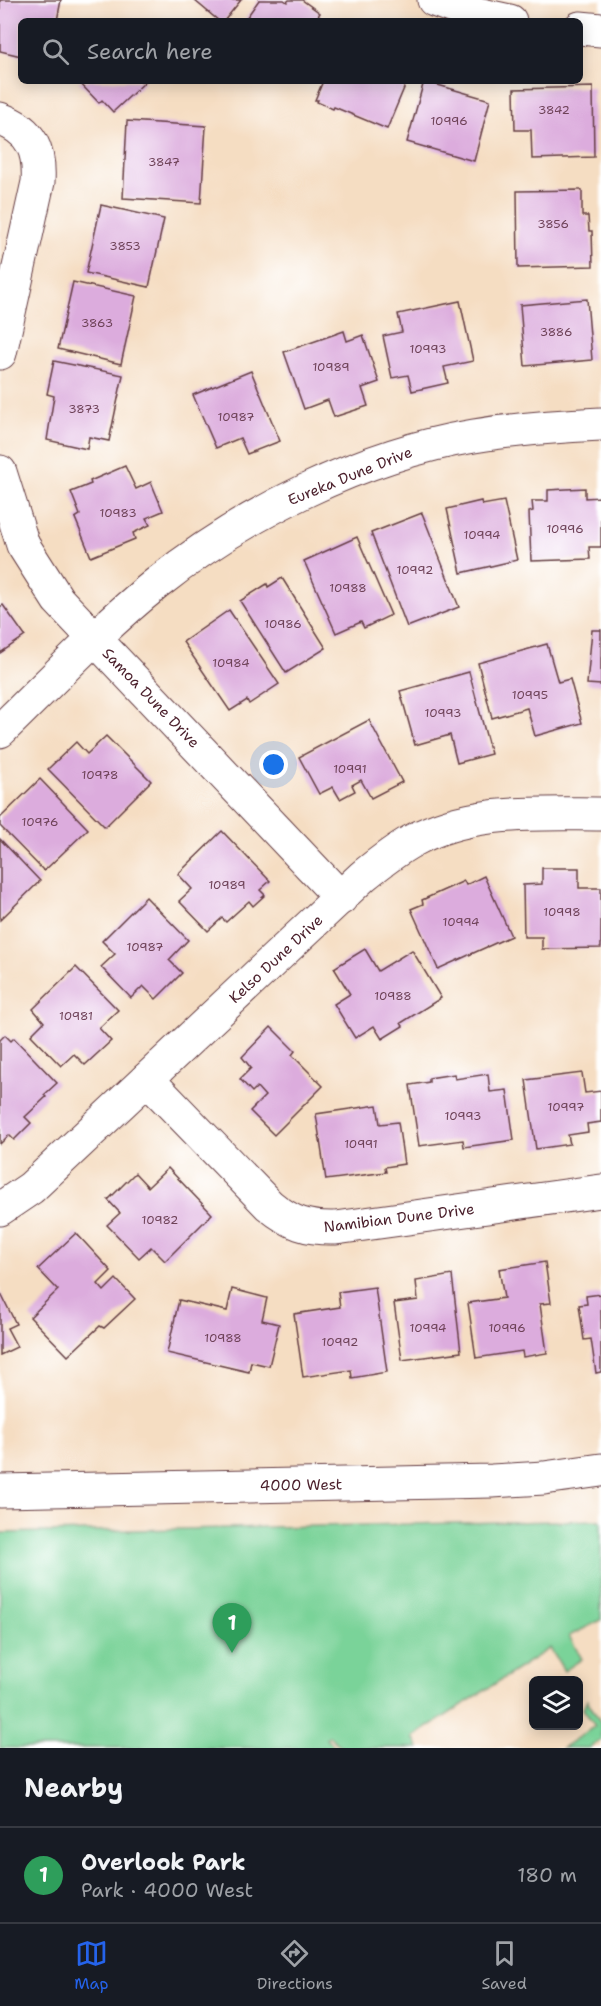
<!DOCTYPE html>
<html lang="en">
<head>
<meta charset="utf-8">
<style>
	body { margin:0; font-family:"Shantell Sans",sans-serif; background:#20242c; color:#f1f3f6 }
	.controls { position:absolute; right:18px; bottom:18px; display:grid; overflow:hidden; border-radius:9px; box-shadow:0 3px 15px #0003 }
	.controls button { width:54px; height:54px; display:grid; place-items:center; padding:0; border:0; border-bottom:2px solid #363941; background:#171b24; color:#f1f3f6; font:30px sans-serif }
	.you { position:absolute; left:274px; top:765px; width:21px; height:21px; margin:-15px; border:4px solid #fff; border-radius:50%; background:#1a73e8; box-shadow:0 0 0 9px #1a73e833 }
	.badge { display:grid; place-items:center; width:39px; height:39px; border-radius:50%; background:#2563eb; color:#fff; font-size:20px; font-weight:700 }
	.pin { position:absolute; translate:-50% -50px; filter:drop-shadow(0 2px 3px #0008) }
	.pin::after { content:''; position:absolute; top:32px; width:21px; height:18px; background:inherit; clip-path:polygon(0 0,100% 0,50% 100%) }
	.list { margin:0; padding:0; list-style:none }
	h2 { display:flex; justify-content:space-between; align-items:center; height:78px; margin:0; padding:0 24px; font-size:26px }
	h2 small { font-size:20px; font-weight:400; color:#9ea1a6 }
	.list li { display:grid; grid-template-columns:39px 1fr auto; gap:18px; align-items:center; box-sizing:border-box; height:96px; padding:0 24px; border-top:2px solid #363941 }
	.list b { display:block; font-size:22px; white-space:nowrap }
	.list p { margin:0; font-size:20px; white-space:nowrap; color:#9ea1a6 }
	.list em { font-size:20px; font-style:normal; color:#9ea1a6 }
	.icon { flex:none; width:33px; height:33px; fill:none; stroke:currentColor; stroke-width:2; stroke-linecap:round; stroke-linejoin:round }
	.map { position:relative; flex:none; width:601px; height:1748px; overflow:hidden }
	.search { position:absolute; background:#171b24; box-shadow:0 3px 15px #0003; left:18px; right:18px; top:18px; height:66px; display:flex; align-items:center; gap:15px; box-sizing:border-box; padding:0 21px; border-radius:9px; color:#9ea1a6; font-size:22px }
	.sheet { height:174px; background:#171b24 }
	nav { display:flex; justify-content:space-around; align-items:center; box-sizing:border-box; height:84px; border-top:2px solid #363941; background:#171b24; font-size:16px; color:#9ea1a6 }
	nav a { display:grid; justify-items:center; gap:3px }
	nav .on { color:#2563eb }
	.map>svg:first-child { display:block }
</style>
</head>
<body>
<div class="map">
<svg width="601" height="1748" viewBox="0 0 601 1748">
	<rect width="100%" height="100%" fill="#fff"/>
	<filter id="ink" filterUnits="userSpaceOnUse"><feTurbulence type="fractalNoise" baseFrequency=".0167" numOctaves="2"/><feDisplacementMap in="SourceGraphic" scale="12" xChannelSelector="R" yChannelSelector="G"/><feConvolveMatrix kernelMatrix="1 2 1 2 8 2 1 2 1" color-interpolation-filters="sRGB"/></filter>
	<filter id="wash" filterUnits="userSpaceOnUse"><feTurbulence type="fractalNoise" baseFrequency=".008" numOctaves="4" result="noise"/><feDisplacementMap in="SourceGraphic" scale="24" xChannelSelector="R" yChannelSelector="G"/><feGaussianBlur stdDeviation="1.35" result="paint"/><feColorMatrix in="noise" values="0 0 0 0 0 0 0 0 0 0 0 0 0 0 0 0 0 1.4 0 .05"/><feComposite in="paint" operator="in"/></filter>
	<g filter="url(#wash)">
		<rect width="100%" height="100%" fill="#f5ddc2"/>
		<!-- green -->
		<g fill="#7ad399" stroke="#627962" stroke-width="1.5">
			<polygon points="601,1520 601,1620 569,1636 582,1659 564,1671 550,1648 413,1737 419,1748 343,1748 329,1736 326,1739 337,1748 0,1748 0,1533"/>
			<polygon points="587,1700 601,1723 601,1740 589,1748 562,1748 595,1726 583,1709"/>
		</g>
		<g id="blocks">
			<!-- building -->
			<g fill="#dcacdd">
				<polygon points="0,0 61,0 57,21 21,21 21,56 0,51"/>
				<polygon points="194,0 241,0 224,21 219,21"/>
				<polygon points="259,0 284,0 287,2 289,0 302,0 320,13 318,16 326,21 244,21"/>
				<polygon points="78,81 146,81 113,112 102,100 99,103"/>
				<polygon points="323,81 407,81 387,129 334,107 333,109 317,102 318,100 315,100"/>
				<polygon points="424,81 490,100 474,161 407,142"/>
				<polygon points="593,87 594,157 532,159 531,130 515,130 514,89"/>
				<polygon points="127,121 206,126 201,203 123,198"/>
				<polygon points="582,190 582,216 588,216 589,231 592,231 593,266 518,268 517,191"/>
				<polygon points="101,205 164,219 149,287 86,273"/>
				<polygon points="73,282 136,296 121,364 58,349"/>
				<polygon points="587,299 592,360 525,366 520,305"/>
				<polygon points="460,301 473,361 444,367 448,383 412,391 408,375 392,378 383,336 402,332 398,314"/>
				<polygon points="344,331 347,341 363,335 379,382 362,388 368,406 334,417 328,400 304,409 284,352"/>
				<polygon points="54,361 123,375 109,441 89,437 87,449 47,440 54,396 47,394"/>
				<polygon points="251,371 280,441 247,454 240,438 216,448 193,395"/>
				<polygon points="125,466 136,489 151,482 163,511 146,518 150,525 133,533 135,539 91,557 75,518 80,515 71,492 91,484 90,481"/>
				<polygon points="585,488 585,498 601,497 601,547 589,547 590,559 531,561 529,512 533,511 532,501 548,501 548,490"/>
				<polygon points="481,501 482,505 504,501 517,560 461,573 447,509"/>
				<polygon points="422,513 459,607 407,627 371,533"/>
				<polygon points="357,537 391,615 364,628 361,622 336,633 304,561"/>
				<polygon points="282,578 326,648 286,673 240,601 267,584 268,587"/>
				<polygon points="3,605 25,636 0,653 0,607"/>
				<polygon points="229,610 279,684 249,704 247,700 230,711 183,642"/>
				<polygon points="592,630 601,630 601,685 587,684"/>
				<polygon points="547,644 558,682 570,679 582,723 535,736 527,708 492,718 478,663"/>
				<polygon points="469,672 491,754 457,763 450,735 415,745 400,691"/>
				<polygon points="369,720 402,782 371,798 361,780 352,785 355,791 340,799 333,787 319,794 299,757"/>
				<polygon points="106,736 151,781 105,827 48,769 76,742 87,754"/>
				<polygon points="40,779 88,829 44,871 0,826 0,818"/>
				<polygon points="222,831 270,881 260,890 265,895 253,906 249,901 226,922 222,918 208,931 179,901 192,889 178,874"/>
				<polygon points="0,839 40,881 0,920"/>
				<polygon points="542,868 579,868 579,888 601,888 601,948 542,949 542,937 524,937 523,885 542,884"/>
				<polygon points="484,876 511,936 438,969 411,909 423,904 422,900 464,881 466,885"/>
				<polygon points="146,897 188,940 169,960 182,973 156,999 143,986 131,998 101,967 115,954 102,941"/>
				<polygon points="365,949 378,971 412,950 441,998 401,1023 403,1026 382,1039 374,1026 355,1038 334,1004 350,994 334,968"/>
				<polygon points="76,967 118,1010 99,1028 111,1041 85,1065 74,1054 61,1066 31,1035 44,1022 33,1009"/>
				<polygon points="271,1027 295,1051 292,1055 323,1086 274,1135 250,1111 265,1096 257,1087 252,1092 240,1079 251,1068 242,1057"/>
				<polygon points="5,1035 11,1041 14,1038 57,1083 44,1095 46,1097 25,1117 31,1123 14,1140 9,1135 0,1144 0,1040"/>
				<polygon points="582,1073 585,1093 601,1091 601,1122 587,1124 588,1132 568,1135 570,1144 536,1149 526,1080"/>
				<polygon points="454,1074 455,1079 488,1074 490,1092 507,1090 514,1140 464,1147 463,1140 419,1146 410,1085 429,1082 429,1078"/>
				<polygon points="377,1105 380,1124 398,1122 404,1164 385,1167 386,1172 326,1180 316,1114"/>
				<polygon points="168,1168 212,1214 165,1261 151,1247 139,1258 107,1225 120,1213 108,1200 135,1173 148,1187"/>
				<polygon points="76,1233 111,1271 98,1284 104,1291 116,1279 135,1299 104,1328 100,1326 68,1356 30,1317 58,1290 38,1269"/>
				<polygon points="545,1262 551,1303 540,1304 547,1353 523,1357 522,1351 476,1358 468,1303 504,1298 499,1269"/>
				<polygon points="452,1275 461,1352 402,1360 394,1303 418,1300 416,1281"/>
				<polygon points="375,1287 387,1372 352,1378 351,1370 303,1377 294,1314 340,1307 338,1292"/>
				<polygon points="232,1289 267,1298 262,1320 279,1324 269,1366 251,1362 249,1372 167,1353 179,1300 227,1311"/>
				<polygon points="0,1292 16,1324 7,1328 17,1347 0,1355"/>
				<polygon points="601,1294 601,1372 596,1373 591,1339 584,1340 579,1305 587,1304 586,1296"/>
			</g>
		</g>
	</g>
	<g filter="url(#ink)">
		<use href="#blocks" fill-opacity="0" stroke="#643c42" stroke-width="1.5"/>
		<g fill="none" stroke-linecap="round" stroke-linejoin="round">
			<defs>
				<g id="minor">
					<polyline points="434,0 464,11 510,21"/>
					<polyline points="580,28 601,30"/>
					<path d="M0 119C32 130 40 151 38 182L0 353"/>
					<polyline points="0,472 23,545 58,600 341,898"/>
					<path d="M0 731C51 682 100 629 156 584 243 514 363 454 474 436 516 429 559 426 601 424"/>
					<path d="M147 1079 269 1205C291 1223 307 1229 336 1228L601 1191"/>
					<path d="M0 1209 31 1188 363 876C379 863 394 851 412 841 470 809 537 814 601 814"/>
				</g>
				<polyline id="major" points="0,1491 492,1481 544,1478 601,1470"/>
			</defs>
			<!-- minor casing -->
			<use href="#minor" stroke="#643c42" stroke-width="35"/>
			<!-- major casing -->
			<use href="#major" stroke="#643c42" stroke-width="35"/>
			<!-- minor -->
			<use href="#minor" stroke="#fff" stroke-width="33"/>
			<!-- major -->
			<use href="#major" stroke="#fff" stroke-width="33"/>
		</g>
	</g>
	<g text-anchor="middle" stroke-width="4.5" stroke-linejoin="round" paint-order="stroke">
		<!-- number labels -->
		<g font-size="12" fill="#6e4258">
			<text x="554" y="114">3842</text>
			<text x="449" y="125">10996</text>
			<text x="164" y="166">3847</text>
			<text x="553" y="228">3856</text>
			<text x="125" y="250">3853</text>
			<text x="97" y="327">3863</text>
			<text x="556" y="336">3886</text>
			<text x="428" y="353">10993</text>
			<text x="331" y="371">10989</text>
			<text x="84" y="413">3873</text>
			<text x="236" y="421">10987</text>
			<text x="118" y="517">10983</text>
			<text x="565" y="533">10996</text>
			<text x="482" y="539">10994</text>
			<text x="415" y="574">10992</text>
			<text x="348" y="592">10988</text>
			<text x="283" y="628">10986</text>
			<text x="231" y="667">10984</text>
			<text x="530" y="699">10995</text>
			<text x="443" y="717">10993</text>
			<text x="350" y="773">10991</text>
			<text x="100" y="779">10978</text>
			<text x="40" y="826">10976</text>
			<text x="227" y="889">10989</text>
			<text x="562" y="916">10998</text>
			<text x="461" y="926">10994</text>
			<text x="145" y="951">10987</text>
			<text x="393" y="1000">10988</text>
			<text x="76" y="1020">10981</text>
			<text x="566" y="1111">10997</text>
			<text x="463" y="1120">10993</text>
			<text x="361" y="1148">10991</text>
			<text x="160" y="1224">10982</text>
			<text x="428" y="1332">10994</text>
			<text x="507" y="1332">10996</text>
			<text x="223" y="1342">10988</text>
			<text x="340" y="1346">10992</text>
		</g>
		<!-- street labels -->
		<g font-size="15" fill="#4a1f2b" stroke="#fff">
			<text transform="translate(350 476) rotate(-22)" y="5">Eureka Dune Drive</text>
			<text transform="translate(151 698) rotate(46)" y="5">Samoa Dune Drive</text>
			<text transform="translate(276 959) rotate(-43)" y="5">Kelso Dune Drive</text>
			<text transform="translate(399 1218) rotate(-7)" y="5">Namibian Dune Drive</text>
			<text transform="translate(301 1485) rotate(-1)" y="5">4000 West</text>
		</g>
	</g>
</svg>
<div class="controls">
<button><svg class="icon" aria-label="layers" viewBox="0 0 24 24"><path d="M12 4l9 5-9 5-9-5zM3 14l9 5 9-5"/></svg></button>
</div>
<div class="you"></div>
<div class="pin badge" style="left:232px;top:1653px;background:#2e9e5b">1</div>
<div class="search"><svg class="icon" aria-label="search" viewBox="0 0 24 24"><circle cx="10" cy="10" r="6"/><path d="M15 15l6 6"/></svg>Search here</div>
</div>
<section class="sheet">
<h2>Nearby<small></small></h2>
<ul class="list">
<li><span class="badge" style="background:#2e9e5b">1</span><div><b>Overlook Park</b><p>Park · 4000 West</p></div><em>180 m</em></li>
</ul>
</section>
<nav>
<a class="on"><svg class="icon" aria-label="map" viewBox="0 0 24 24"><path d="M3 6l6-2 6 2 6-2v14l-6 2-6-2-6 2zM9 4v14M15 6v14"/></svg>Map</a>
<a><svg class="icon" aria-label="directions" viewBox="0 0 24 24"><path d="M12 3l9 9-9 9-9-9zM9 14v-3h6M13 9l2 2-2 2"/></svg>Directions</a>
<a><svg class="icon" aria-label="saved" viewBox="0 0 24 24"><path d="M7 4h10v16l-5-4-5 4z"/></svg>Saved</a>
</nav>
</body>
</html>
